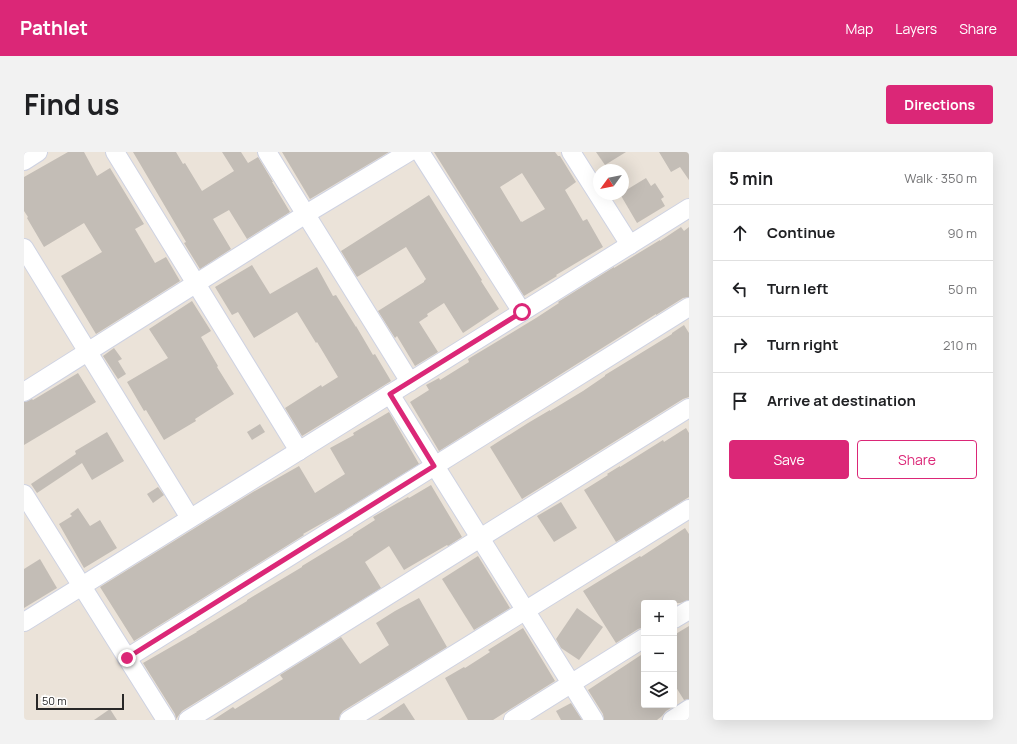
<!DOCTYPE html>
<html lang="en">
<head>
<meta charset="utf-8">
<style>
	body { margin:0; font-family:Manrope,sans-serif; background:#f2f2f2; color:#202124 }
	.controls { position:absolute; right:12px; bottom:12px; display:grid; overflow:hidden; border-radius:4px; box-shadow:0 4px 16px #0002 }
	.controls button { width:36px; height:36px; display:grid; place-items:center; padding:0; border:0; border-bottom:1px solid #e0e0e0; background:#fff; color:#202124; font:20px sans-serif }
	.compass { position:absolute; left:569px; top:12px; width:36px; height:36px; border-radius:50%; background:#fff; box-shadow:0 4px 16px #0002; rotate:237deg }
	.scale { position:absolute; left:12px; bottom:10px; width:88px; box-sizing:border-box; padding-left:4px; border:2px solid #282828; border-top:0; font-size:11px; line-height:14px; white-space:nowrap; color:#282828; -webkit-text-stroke:3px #fff; paint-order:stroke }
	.stop { position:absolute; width:12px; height:12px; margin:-9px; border:3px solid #db2777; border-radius:50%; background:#fff }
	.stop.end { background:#db2777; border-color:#fff; box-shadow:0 1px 4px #0008 }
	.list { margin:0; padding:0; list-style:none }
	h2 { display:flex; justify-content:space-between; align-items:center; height:52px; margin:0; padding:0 16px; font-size:17px }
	h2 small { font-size:13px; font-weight:400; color:#757577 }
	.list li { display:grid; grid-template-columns:26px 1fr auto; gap:12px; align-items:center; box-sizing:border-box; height:56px; padding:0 16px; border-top:1px solid #e0e0e0 }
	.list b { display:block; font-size:15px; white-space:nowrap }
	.list em { font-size:13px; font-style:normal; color:#757577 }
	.actions { display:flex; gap:8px; padding:12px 16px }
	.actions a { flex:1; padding:9px 0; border:1px solid #db2777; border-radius:4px; text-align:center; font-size:14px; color:#db2777 }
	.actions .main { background:#db2777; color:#fff }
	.icon { flex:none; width:22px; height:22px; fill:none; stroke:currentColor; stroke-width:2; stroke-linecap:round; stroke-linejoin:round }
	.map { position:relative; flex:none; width:665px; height:568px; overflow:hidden; border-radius:4px }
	header { display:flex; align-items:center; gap:24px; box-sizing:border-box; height:56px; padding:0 20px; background:#db2777; color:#fff }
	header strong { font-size:19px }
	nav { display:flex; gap:22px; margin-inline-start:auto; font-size:14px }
	.intro { display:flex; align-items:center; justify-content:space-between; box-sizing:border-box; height:96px; padding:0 24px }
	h1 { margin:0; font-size:28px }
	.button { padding:10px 18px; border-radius:4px; background:#db2777; color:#fff; font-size:14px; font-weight:700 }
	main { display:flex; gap:24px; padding:0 24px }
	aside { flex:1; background:#fff; border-radius:4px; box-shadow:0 4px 16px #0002 }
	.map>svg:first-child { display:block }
</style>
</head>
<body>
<header>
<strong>Pathlet</strong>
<nav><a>Map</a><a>Layers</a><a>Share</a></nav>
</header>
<div class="intro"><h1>Find us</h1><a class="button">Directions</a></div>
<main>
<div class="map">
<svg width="665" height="568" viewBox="0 0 665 568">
	<rect width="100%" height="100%" fill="#ebe3d9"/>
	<!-- building -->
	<g fill="#c3bdb6" fill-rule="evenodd">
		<polygon points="44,0 60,0 73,24 86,16 120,72 111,77 131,111 142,105 156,129 72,182 37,124 78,100 60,71 20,95 3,66 4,65 0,59 0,25"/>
		<polygon points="109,0 152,0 159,12 161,11 178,39 210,19 198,0 217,0 224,11 234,5 249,30 248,30 266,60 223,87 205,58 189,67 207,97 176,117 160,91 162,90"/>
		<polygon points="258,0 365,0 286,47"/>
		<path d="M410 0H531L534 4H536L552 30 541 38 559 69 563 67 579 95 532 123 533 124 500 144ZM498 21 521 57 498 70V69L497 70 476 35Z"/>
		<polygon points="572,0 602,0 581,13"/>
		<polygon points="635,0 665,0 665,28 656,15 647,20"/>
		<polygon points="622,26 627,34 631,31 640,45 637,47 641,54 613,71 596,42 599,42 599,40"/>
		<polygon points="405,43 458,128 457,129 475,157 439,181 420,151 403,162 404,164 395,170 414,200 391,214 373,184 371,186 354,159 400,130 400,129 402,127 382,95 333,125 317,99"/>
		<polygon points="657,75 660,79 665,75 665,145 659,146 632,163 632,162 415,299 386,250 405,238 402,233 415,226 416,228 445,210 444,207 512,166 535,151 534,150 590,115 590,116 636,88 636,89"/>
		<polygon points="228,113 246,142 293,115 309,144 312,143 332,175 332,174 349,203 351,202 367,229 278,284 261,256 297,233 298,235 314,225 293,190 292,191 273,160 230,186 214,160 208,163 191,135"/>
		<polygon points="168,149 187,179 177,185 194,214 193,215 210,242 171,267 172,269 140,288 122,258 120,259 103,230 144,206 125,177"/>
		<polygon points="660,173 665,181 665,245 659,247 498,347 466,295 504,271 526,258 526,259 559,239 581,224 581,223 648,182 648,181"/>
		<polygon points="90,196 98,207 94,209 102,222 94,227 79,204"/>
		<polygon points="54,221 72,250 0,293 0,250 8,247 9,248"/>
		<polygon points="365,260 395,312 316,361 279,382 280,383 110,489 76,435 229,340 275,314 291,341 321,322 306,296 330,283 329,281"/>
		<polygon points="236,272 241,280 228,288 223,280"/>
		<polygon points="662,276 665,281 665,345 592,390 560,338 584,323 583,322 596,314 596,315 639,288 640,290"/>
		<polygon points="83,280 100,309 68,328 58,311 13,341 7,332 52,302 51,299"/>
		<polygon points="407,333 438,385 424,394 423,393 380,418 365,394 341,410 357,436 158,559 152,567 151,562 119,511 173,480 172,480 223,449 223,448 278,415 278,414 329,383 329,382 351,368 349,365 384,345 385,346"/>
		<polygon points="134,335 140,343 129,351 123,342"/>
		<polygon points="537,350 553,376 530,390 513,364"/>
		<polygon points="54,356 66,374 76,368 93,396 60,416 35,372 48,364 46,362"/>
		<polygon points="661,376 665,382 665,448 656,451 620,451 620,475 614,477 592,491 559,439 616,404 617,405"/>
		<polygon points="454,404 486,456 450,478 418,427"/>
		<polygon points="16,407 33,436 0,456 0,417"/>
		<polygon points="395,446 423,495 319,559 316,563 315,568 189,568 209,555 211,557 259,527 256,523 317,485 336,512 365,493 352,471 371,459"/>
		<polygon points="553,456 579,475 555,508 537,496 532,487"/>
		<polygon points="665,474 665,547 660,548 650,532 650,483"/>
		<polygon points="499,476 531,529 469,568 444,568 421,526 440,515 441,516 466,500 464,498"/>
		<polygon points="620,501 620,553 652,553 642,559 638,564 633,568 580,568 579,562 564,538"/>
		<polygon points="380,551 391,568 354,568"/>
		<polygon points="547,551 558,568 537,568 532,559"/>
		<polygon points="86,557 93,568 70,568"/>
	</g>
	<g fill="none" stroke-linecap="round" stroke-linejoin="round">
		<defs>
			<g id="minor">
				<polyline points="91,0 275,299"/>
				<polyline points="243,0 386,230"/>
				<polyline points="396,0 498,160"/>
				<polyline points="547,0 606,93"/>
				<polyline points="0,9 14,0"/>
				<polyline points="0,96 166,366"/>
				<polyline points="0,240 282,62 385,0"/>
				<polyline points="366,242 570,568"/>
				<polyline points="0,342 142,568"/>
				<polyline points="650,467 665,458"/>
				<polyline points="0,470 665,56"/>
				<polyline points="103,506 665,155"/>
				<polyline points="164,568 665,256"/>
				<polyline points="325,568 665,357"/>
				<polyline points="489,568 620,486"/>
				<polyline points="648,568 665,557"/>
			</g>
		</defs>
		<!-- minor casing -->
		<use href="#minor" stroke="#ced2e2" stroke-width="20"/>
		<!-- minor -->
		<use href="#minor" stroke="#fff" stroke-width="18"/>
	</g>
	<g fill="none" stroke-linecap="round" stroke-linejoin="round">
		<!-- route -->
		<polyline stroke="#db2777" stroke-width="5" points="103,506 410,314 366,242 498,160"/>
	</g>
</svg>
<div class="controls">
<button>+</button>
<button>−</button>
<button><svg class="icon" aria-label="layers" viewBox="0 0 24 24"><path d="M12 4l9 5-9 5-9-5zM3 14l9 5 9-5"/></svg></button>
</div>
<svg class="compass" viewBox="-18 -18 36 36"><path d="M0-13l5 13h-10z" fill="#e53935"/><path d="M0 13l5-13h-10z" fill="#757577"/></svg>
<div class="scale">50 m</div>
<div class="stop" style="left:498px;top:160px"></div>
<div class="stop end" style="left:103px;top:506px"></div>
</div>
<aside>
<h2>5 min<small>Walk · 350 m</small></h2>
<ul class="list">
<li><svg class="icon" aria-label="ahead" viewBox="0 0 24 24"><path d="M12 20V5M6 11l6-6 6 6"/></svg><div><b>Continue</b></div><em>90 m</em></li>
<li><svg class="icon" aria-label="left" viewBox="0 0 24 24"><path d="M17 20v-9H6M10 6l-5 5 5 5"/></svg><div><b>Turn left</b></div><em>50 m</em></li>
<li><svg class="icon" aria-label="right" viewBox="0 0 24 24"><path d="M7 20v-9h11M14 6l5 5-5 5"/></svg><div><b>Turn right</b></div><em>210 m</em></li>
<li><svg class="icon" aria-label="arrive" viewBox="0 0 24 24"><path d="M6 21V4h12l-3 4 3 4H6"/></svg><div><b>Arrive at destination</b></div></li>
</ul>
<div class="actions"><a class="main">Save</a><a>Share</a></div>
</aside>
</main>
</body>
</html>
